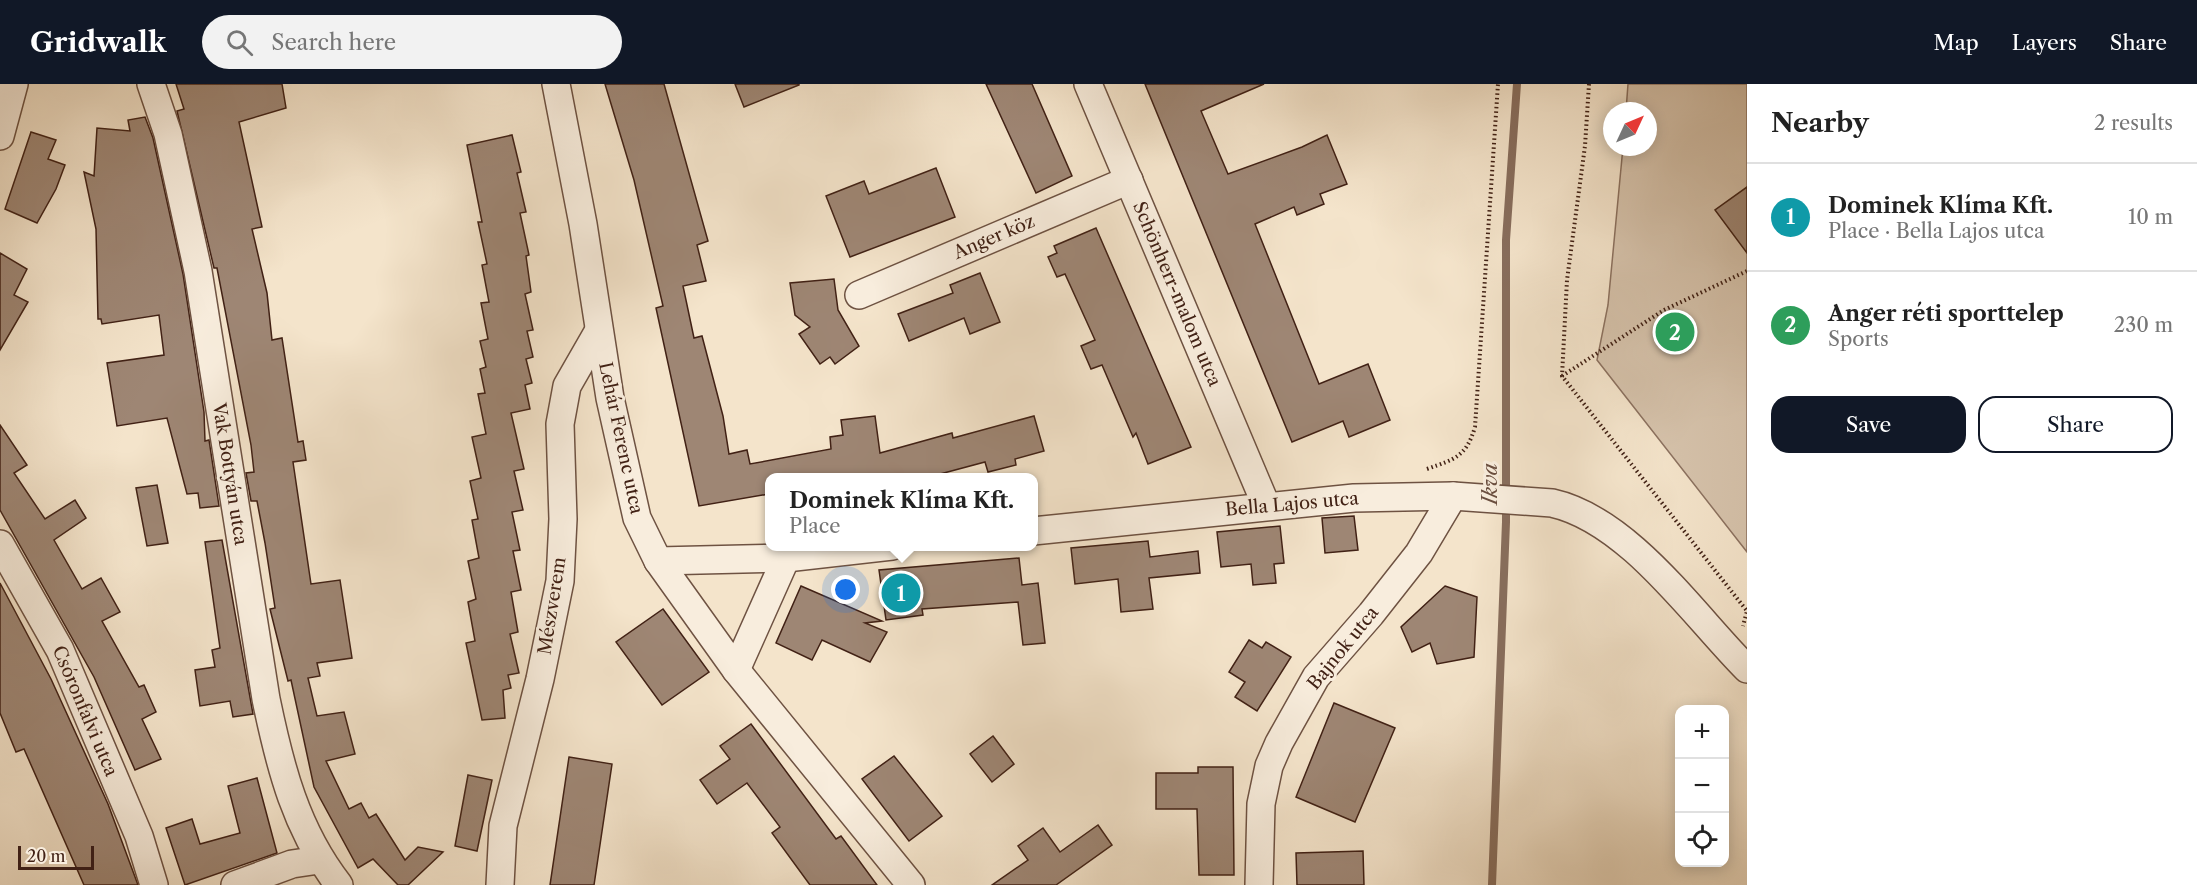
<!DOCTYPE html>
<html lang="en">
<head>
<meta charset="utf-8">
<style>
	body { margin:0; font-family:"Libre Caslon Text",serif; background:#f2f2f2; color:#222 }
	.controls { position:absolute; right:18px; bottom:18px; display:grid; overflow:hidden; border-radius:12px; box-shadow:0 3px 15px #0003 }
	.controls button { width:54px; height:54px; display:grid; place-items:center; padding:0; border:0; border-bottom:2px solid #e0e0e0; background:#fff; color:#222; font:30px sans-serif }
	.compass { position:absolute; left:1603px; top:18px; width:54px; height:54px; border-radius:50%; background:#fff; box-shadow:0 3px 15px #0003; rotate:46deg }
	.scale { position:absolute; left:18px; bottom:15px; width:76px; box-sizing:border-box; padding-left:6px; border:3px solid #412115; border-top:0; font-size:16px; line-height:21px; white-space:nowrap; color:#412115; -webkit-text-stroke:4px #f8eddd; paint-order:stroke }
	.you { position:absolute; left:846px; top:506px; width:21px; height:21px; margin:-15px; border:4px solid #fff; border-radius:50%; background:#1a73e8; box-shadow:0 0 0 9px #1a73e833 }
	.badge { display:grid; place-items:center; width:39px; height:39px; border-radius:50%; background:#111827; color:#fff; font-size:20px; font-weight:700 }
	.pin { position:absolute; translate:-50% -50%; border:3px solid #fff; box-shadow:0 2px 6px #0006 }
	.popup { position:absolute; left:765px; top:389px; width:273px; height:78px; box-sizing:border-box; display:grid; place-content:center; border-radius:12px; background:#fff; filter:drop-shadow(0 2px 4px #0005); font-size:20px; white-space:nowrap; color:#767676 }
	.popup b { font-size:22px; color:#222 }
	.popup::after { content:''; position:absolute; left:50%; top:100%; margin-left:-12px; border:12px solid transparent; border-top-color:#fff }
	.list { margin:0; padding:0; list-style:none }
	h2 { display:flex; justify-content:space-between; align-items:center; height:78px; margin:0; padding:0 24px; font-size:26px }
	h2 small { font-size:20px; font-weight:400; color:#767676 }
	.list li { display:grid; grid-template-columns:39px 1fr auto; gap:18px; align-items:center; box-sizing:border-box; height:108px; padding:0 24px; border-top:2px solid #e0e0e0 }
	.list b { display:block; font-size:22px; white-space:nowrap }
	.list p { margin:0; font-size:20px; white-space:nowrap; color:#767676 }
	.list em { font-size:20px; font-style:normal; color:#767676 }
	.actions { display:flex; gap:12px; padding:18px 24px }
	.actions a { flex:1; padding:14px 0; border:2px solid #111827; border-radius:18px; text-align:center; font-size:21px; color:#111827 }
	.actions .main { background:#111827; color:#fff }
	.icon { flex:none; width:33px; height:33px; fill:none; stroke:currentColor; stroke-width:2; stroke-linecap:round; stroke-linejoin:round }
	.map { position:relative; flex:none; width:1747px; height:801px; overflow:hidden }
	header { display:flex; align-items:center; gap:36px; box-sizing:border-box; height:84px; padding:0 30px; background:#111827; color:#fff }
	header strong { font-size:28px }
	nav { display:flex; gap:33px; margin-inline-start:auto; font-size:21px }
	.search { width:420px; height:54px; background:#f2f2f2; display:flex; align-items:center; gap:15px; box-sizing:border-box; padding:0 21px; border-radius:33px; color:#767676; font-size:22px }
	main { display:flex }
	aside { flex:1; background:#fff }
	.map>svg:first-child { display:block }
</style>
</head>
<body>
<header>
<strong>Gridwalk</strong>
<div class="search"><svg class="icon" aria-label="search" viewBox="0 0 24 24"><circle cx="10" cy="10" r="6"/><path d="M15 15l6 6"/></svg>Search here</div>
<nav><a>Map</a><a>Layers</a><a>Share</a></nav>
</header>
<main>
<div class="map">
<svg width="1747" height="801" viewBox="0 0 1747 801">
	<rect width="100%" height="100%" fill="#f4e4cb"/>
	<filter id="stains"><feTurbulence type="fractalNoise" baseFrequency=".00333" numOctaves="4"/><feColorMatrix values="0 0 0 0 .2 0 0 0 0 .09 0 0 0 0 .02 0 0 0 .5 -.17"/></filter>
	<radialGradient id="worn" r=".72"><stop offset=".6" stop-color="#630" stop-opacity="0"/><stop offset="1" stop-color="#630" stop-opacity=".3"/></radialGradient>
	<!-- green -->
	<polygon fill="#d6c3ac" stroke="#8c7260" stroke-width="1.5" points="1628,0 1747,0 1747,468 1597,276 1608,221 1623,63 1648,63 1648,27 1626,27"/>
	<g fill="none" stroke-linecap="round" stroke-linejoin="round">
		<!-- stream -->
		<polyline stroke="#886e5d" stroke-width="8" points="1492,801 1506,438 1506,156 1517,0"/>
	</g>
	<!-- building -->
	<g fill="#9e8674" stroke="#412115" stroke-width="1.5">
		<polygon points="176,0 282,0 286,24 239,38 262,143 252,145 267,209 272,256 282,254 298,358 303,357 306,376 293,378 311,500 340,496 352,574 317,579 320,592 308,594 317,632 344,628 355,670 326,677 349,725 361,719 369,734 376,730 405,776 418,763 443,768 408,801 398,801 373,775 358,784 314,703 291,596 288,597 270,525 275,524 265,459 257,417 251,417 246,389 254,388 251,361 217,184 214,184 177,27 184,25"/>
		<polygon points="605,0 664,0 708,157 697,161 706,197 683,202 694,254 702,252 723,332 729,370 747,366 750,380 831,365 830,353 843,351 841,336 875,332 880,369 952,349 953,354 1034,332 1044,367 1015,375 1016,381 988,388 985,378 929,393 769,393 769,410 699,422 656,224 663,222 634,96"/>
		<polygon points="735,0 799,0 799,1 744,23"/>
		<polygon points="986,0 1032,0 1072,92 1036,109"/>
		<polygon points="1145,0 1264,0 1201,27 1228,90 1302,63 1327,51 1347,100 1320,110 1324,120 1297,131 1294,123 1255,140 1319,300 1368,280 1390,336 1349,353 1343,337 1292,358"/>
		<polygon points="145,33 153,54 183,190 204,328 205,357 209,356 219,422 200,424 198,409 187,410 167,334 117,342 107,279 164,271 159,231 102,240 101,235 98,235 96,145 84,88 94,92 97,44 130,47 128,36"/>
		<polygon points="31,48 56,56 48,75 65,81 56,105 37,139 5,125"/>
		<polygon points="512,51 521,88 517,89 526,128 520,129 529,171 526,172 531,208 525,210 533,246 527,247 533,273 526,275 532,299 525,301 530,325 511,329 524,385 514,387 523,426 512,428 520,466 513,467 521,506 511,508 518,548 510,550 519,589 508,591 511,604 503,606 505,634 482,636 466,559 475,557 468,518 476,515 468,477 479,474 472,436 478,435 470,397 481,394 472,353 486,350 478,310 485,309 480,285 486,283 480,257 488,255 481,219 489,218 482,181 487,180 478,138 482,138 467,61"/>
		<polygon points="936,84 955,133 850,173 826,112 864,97 869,110"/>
		<polygon points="1747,103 1747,169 1715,126"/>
		<polygon points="1096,144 1191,363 1148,380 1136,349 1133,353 1102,281 1091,285 1081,262 1095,256 1065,190 1057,193 1048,173 1057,169 1054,162"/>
		<polygon points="0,169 27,185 14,211 28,218 0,266"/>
		<polygon points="980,189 1000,238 970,250 964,234 909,257 898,230 953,209 950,201"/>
		<polygon points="834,195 838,226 859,262 835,280 830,273 820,280 799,250 810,243 795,231 790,199"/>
		<polygon points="0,341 27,381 14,389 45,435 75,416 86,434 54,456 82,505 101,494 120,528 102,537 139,603 144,601 156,628 142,635 161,675 135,686 94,593 0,426"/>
		<polygon points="157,401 168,459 147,462 136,404"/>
		<polygon points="1354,432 1358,466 1325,469 1322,434"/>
		<polygon points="1280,442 1284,479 1274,480 1276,499 1253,501 1251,480 1221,483 1217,448"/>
		<polygon points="222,456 253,630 233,633 230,617 200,622 195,586 215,583 212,566 220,564 205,458"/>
		<polygon points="1148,457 1150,473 1198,467 1200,489 1149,494 1153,525 1121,528 1118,495 1075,500 1071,464"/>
		<polygon points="1019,474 1022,501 1038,499 1045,559 1023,561 1018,518 922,525 923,531 886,536 879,486"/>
		<polygon points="0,499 51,595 108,720 138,801 84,801 24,665 16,668 0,629"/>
		<polygon points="801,502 882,537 865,539 887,548 870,578 822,556 812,576 776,559"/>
		<polygon points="1445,502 1477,513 1474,573 1437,580 1430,559 1412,568 1401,543"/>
		<polygon points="663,525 709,588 662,621 616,558"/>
		<polygon points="1249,556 1262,564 1266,558 1291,573 1257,627 1235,613 1245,598 1229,588"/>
		<polygon points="1334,619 1395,644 1355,738 1296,713"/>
		<polygon points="751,640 836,755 841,752 877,801 810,801 772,749 780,743 747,699 717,720 700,696 730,675 720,662"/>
		<polygon points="993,652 1014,680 992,698 970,670"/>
		<polygon points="894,672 942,732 909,757 862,695"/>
		<polygon points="569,673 612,680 594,801 550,801"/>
		<polygon points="1198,683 1233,683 1234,791 1199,791 1197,725 1156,725 1156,689 1198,689"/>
		<polygon points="468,691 492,696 477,767 455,762"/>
		<polygon points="257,694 277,769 185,801 166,744 192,735 200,760 240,749 228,702"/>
		<polygon points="1098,741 1112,761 1056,801 992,801 1028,776 1018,762 1043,744 1060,768"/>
		<polygon points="1363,767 1364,801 1297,801 1296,769"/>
	</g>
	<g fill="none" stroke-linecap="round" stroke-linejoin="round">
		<defs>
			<g id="street">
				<path d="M151 0 168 50 198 187 266 615C280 683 296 746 339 801"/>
				<polyline points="556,0 583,140 610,314 637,434 658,477 736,586 911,801"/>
				<polyline points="1088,0 1266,421"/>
				<polyline points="0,52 14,0"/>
				<polyline points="859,211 1129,96"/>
				<path d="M1033 447 1354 414 1453 412 1552 419C1629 436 1694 532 1747 585"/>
				<polyline points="0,460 60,566 139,752 154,801"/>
				<polyline points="658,477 786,474 892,462"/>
				<polyline points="736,586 786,474"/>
				<polyline points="235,801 292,780 319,776"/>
				<polyline points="500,801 503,742 540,595 560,497 563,435 560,340 567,302 598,248"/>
				<polyline points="1259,801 1261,720 1269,682 1279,659 1316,593 1371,530 1419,469 1453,412"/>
			</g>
		</defs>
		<!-- street casing -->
		<use href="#street" stroke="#6e5242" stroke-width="30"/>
		<!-- path -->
		<g stroke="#412115" stroke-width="4" stroke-dasharray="1.5 3" stroke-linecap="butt">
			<polyline points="1589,0 1585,62 1567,196 1562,292 1747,527 1743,542"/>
			<polyline points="1562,292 1664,226 1747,187"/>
			<path d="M1427 385C1455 375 1466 373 1475 343L1498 0"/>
		</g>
		<!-- street -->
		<use href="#street" stroke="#f8eddd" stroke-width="27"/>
	</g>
	<g text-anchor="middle" stroke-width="6" stroke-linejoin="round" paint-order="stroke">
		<!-- street labels -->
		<g font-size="18" fill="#412115" stroke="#f8eddd">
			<text transform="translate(994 153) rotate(-23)" y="6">Anger köz</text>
			<text transform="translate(1177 210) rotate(67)" y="6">Schönherr-malom utca</text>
			<text transform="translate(621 354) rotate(78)" y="6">Lehár Ferenc utca</text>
			<text transform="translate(230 390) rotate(81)" y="6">Vak Bottyán utca</text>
			<text transform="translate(1292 420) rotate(-5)" y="6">Bella Lajos utca</text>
			<text transform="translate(552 522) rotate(-81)" y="6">Mészverem</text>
			<text transform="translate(1343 564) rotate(-51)" y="6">Bajnok utca</text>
			<text transform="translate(85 627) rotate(67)" y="6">Csóronfalvi utca</text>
		</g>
		<!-- water labels -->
		<g font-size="20" font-style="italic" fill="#6a4e3f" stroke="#f8eddd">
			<text transform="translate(1490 400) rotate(-90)" y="7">Ikva</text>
		</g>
	</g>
	<rect width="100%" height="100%" filter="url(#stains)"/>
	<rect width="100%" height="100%" fill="url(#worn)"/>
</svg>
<div class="controls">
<button>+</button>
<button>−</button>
<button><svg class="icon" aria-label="locate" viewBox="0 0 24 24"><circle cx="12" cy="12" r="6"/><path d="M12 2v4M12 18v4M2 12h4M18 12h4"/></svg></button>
</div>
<svg class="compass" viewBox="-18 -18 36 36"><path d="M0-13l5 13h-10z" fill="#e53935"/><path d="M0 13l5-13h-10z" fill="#767676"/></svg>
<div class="scale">20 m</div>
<div class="you"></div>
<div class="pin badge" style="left:901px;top:509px;background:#0f9aa8">1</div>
<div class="popup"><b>Dominek Klíma Kft.</b>Place</div>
<div class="pin badge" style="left:1675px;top:248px;background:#2e9e5b">2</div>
</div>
<aside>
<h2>Nearby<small>2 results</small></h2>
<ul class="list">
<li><span class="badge" style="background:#0f9aa8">1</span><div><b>Dominek Klíma Kft.</b><p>Place · Bella Lajos utca</p></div><em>10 m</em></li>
<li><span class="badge" style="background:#2e9e5b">2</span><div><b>Anger réti sporttelep</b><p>Sports</p></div><em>230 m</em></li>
</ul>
<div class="actions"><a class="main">Save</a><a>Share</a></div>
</aside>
</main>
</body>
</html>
